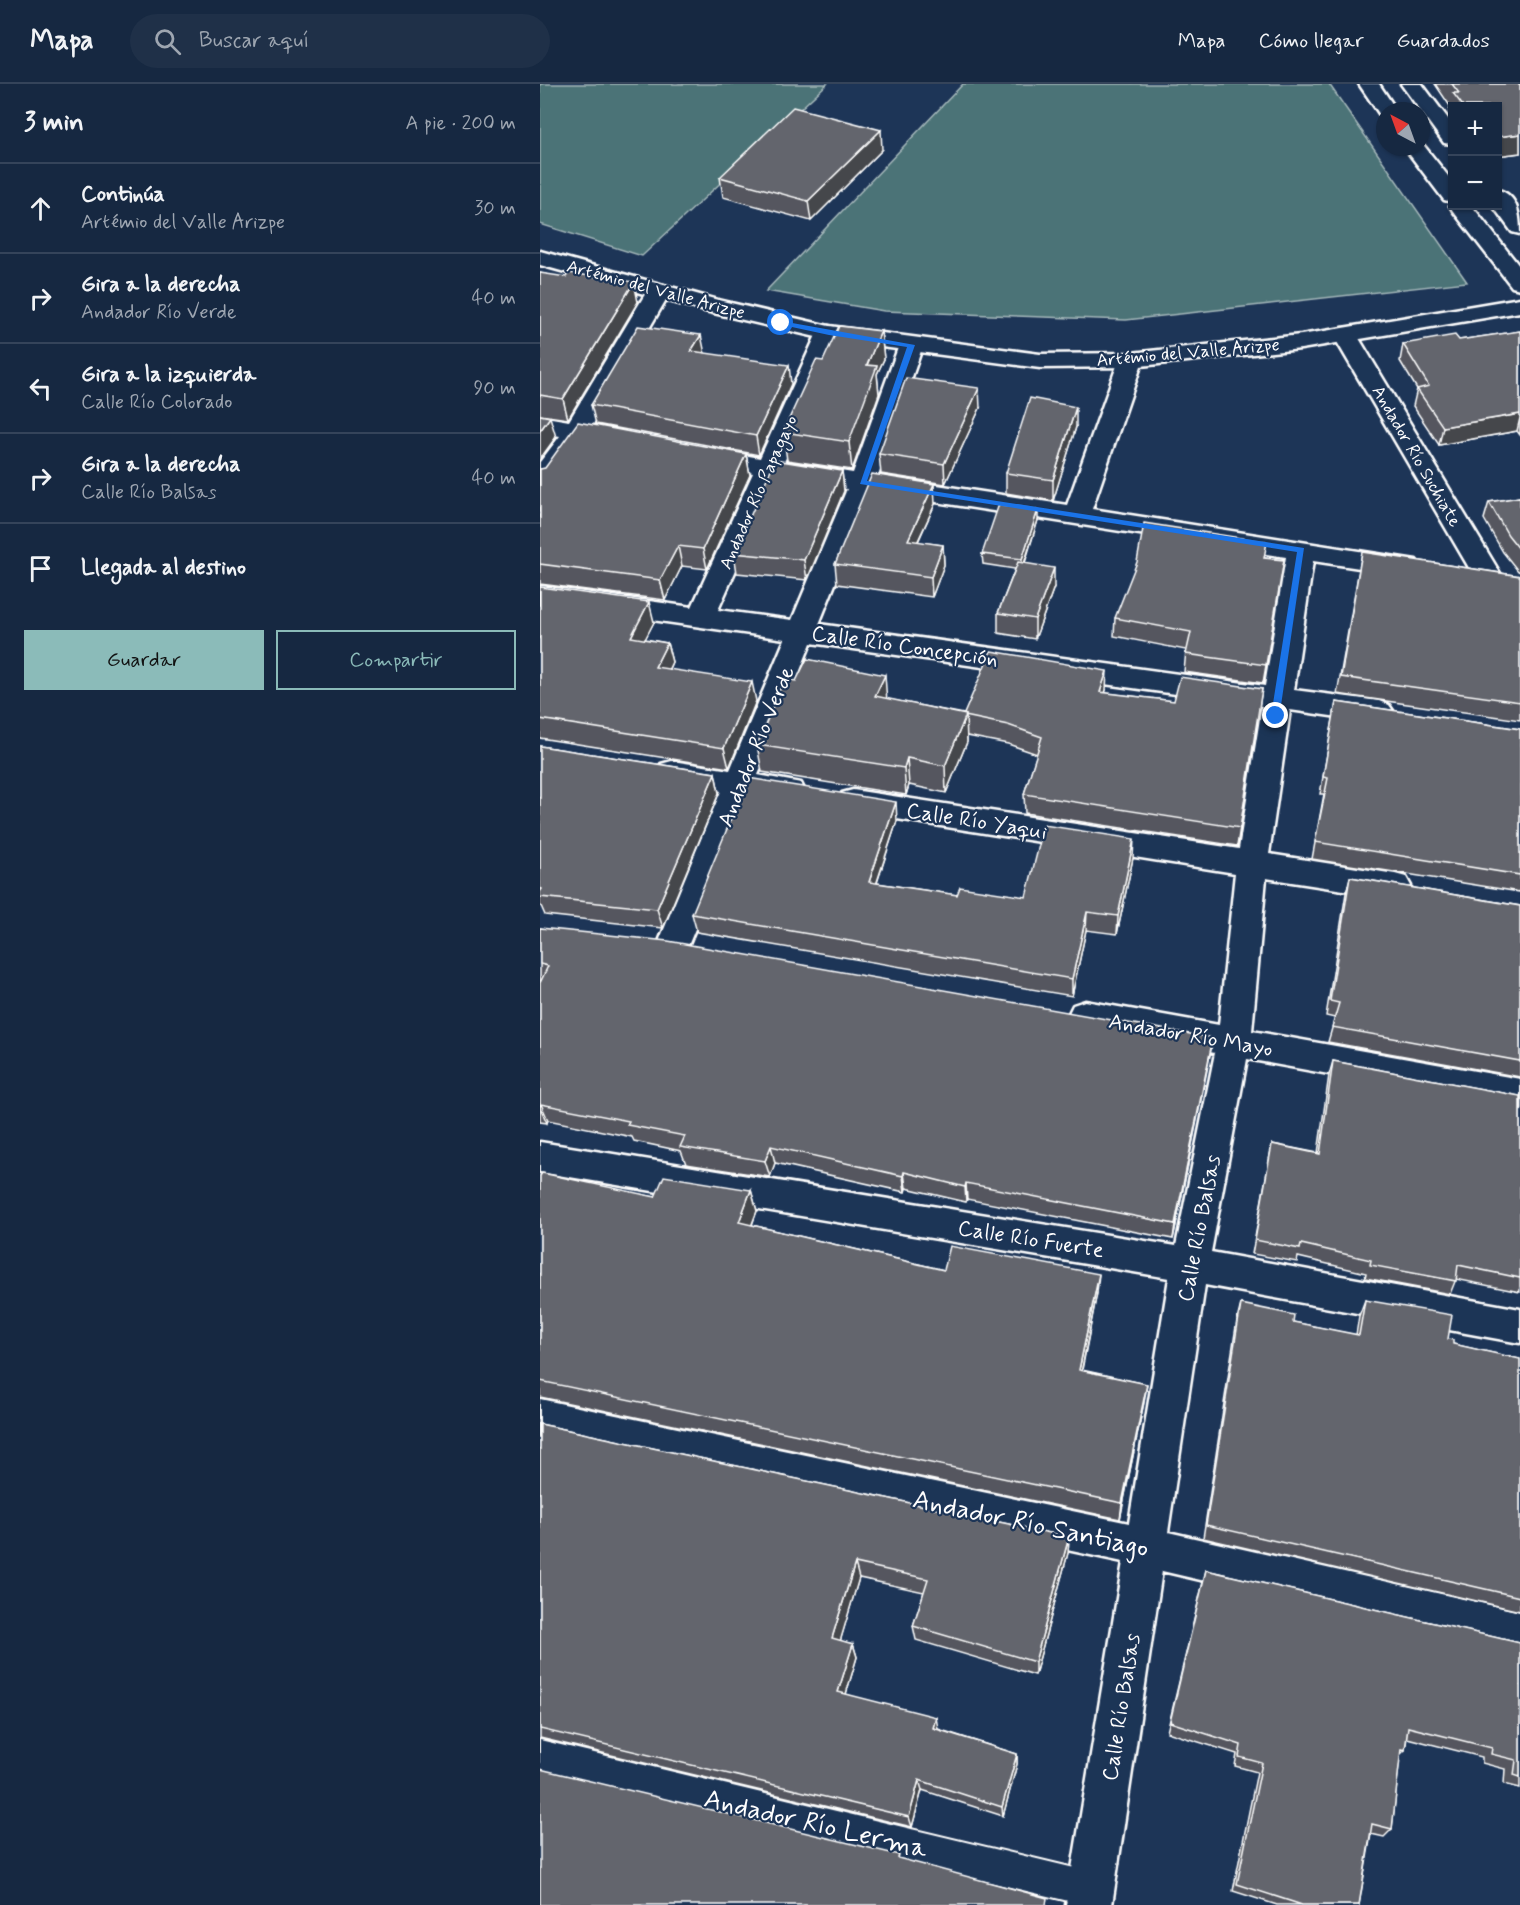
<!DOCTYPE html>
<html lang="es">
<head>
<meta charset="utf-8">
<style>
	body { margin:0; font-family:Mynerve,sans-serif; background:#1f3048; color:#f1f3f6 }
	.controls { position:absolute; right:18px; top:18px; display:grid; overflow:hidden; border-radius:0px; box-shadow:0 2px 4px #0004 }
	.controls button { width:54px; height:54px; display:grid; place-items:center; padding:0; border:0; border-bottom:2px solid #35445a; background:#162841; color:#f1f3f6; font:30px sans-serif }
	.compass { position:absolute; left:836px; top:18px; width:54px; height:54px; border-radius:50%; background:#162841; box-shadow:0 2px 4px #0004; rotate:319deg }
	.stop { position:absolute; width:18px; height:18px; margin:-14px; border:4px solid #1a73e8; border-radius:50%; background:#fff }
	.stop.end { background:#1a73e8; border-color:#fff; box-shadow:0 2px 6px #0008 }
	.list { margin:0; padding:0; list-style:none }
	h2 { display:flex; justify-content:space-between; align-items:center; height:78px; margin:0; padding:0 24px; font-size:26px }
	h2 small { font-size:20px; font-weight:400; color:#9ea6b1 }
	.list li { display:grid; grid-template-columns:39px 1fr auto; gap:18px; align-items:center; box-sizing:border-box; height:90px; padding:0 24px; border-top:2px solid #35445a }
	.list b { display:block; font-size:22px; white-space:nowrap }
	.list p { margin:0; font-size:20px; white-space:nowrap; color:#9ea6b1 }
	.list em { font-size:20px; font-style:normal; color:#9ea6b1 }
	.actions { display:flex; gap:12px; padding:18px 24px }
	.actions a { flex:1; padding:14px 0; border:2px solid #8bbbb9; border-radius:0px; text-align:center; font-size:21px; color:#8bbbb9 }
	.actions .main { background:#8bbbb9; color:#111 }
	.icon { flex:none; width:33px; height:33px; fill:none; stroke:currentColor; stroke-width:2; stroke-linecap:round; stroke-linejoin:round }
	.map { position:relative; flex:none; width:980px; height:1821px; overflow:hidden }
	header { display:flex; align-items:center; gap:36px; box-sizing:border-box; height:84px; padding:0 30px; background:#162841; border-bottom:2px solid #35445a }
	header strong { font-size:28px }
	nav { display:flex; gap:33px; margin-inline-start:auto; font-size:21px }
	.search { width:420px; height:54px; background:#1f3048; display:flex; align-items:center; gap:15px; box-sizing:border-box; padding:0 21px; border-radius:33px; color:#9ea6b1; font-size:22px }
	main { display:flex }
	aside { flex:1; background:#162841 }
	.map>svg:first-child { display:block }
</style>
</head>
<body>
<header>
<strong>Mapa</strong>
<div class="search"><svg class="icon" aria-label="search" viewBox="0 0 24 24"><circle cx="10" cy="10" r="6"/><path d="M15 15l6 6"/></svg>Buscar aquí</div>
<nav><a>Mapa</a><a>Cómo llegar</a><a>Guardados</a></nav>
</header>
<main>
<aside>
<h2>3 min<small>A pie · 200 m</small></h2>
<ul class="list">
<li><svg class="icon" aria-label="ahead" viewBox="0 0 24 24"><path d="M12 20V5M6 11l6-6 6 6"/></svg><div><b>Continúa</b><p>Artémio del Valle Arizpe</p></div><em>30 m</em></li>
<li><svg class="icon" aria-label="right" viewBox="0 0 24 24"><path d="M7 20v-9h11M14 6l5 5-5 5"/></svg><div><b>Gira a la derecha</b><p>Andador Río Verde</p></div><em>40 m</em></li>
<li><svg class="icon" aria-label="left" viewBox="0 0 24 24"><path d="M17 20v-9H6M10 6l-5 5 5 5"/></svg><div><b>Gira a la izquierda</b><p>Calle Río Colorado</p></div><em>90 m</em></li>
<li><svg class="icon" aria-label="right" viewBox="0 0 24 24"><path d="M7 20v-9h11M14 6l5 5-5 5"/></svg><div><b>Gira a la derecha</b><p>Calle Río Balsas</p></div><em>40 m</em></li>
<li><svg class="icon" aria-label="arrive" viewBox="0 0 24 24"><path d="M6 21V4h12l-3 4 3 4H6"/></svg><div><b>Llegada al destino</b></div></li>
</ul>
<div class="actions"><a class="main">Guardar</a><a>Compartir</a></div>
</aside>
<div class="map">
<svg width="980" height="1821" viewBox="0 0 980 1821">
	<rect width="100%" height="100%" fill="#1d3557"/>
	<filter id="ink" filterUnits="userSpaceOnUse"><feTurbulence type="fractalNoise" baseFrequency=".0167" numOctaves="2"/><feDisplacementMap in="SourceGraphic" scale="12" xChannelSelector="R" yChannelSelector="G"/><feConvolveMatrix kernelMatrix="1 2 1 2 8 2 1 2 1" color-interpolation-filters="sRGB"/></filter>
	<g filter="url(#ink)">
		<!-- green -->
		<g fill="#4c7377" stroke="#a6b9bb" stroke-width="1.5">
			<polygon points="0,0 287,0 102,172 0,140"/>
			<polygon points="423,0 789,0 927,198 586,236 344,227 226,207"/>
		</g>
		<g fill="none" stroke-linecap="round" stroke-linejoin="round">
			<defs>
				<polygon id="service" points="0,1656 551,1788 563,1793 568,1805 563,1817 555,1821 545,1821 0,1690"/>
				<g id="minor">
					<polygon points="119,200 127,202 131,207 52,342 84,348 88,354 84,360 75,362 43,356 9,403 0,405 0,378 20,352 0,348 0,332 29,337 107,207 111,202"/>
					<path d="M289 242 297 244 301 249 244 378 313 389 359 261 362 256 371 254 380 256 383 261 338 392 527 421 579 276 582 271 591 269 600 271 603 276 552 425 876 476 880 482 876 488 866 491 773 477 754 606 839 617 849 621 854 628 849 635 839 639 750 626 729 770 855 790 866 793 871 802 866 811 855 814 726 794 712 947 980 995V1025L707 975 671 1168 980 1225V1259L665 1201 628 1448 980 1528V1570L622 1487 572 1821H526L583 1478 0 1353V1315L589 1439 629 1194 0 1088V1058L636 1162 675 969 545 945 533 941 528 931 533 921 545 917 679 941 695 789 313 728 302 725 298 717 302 709 313 706 699 765 722 622 271 559 218 691 261 699 265 707 261 715 250 718 210 712 145 869 134 873 123 869 118 860 181 707 121 696 117 688 121 680 132 677 190 686 245 555 0 520V502L152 523 213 389 155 378 151 372 155 366 164 364 220 374 277 249 281 244ZM237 394 307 405 252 536 178 526ZM332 408 746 473 725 602 279 540Z"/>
					<polygon points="805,244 813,246 817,251 963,494 959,501 949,503 939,501 935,494 793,251 797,246"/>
				</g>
				<g id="tertiary">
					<polygon points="819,0 839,0 857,27 845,27 845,33 840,31"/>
					<polygon points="861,0 882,0 912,40 912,60 904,59"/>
					<polygon points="881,58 912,97 912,118 904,116 864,63 881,63"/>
					<path d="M958 106C978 111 980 132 980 150L972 148 953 122H958Z"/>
					<polygon points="912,118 912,122 932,122 980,183 980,205 972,203 913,127 910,122"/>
					<polygon points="0,167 178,216 289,242 500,270 591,269 761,251 980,214 980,228 761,265 591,283 500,284 289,256 165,227 0,181"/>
				</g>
			</defs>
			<!-- service casing -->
			<use href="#service" stroke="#fff" stroke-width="4"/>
			<!-- minor casing -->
			<use href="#minor" stroke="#fff" stroke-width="5"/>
			<!-- tertiary casing -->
			<use href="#tertiary" stroke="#fff" stroke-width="5"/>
			<!-- service -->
			<use href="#service" fill="#1d3557" fill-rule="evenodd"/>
			<!-- minor -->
			<use href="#minor" fill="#1d3557" fill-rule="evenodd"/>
			<!-- tertiary -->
			<use href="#tertiary" fill="#1d3557" fill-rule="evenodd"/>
		</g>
		<!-- wall -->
		<g fill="#55575e" stroke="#fff" stroke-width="1.5">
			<polygon points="895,0 980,0 980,69 957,72 957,22 912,22 912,33 909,29 910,22"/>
			<polygon points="342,66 271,137 183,113 180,93"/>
			<polygon points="0,189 98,218 28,335 0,331"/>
			<polygon points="341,247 344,275 337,290 339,310 312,386 247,376 243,348"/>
			<polygon points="980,247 980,351 977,347 899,361 873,322 877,305 860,277 863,260 919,256"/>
			<polygon points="164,269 251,300 219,371 56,340 51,321"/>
			<polygon points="440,324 405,400 341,390 339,370"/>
			<polygon points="536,343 513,417 466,409 466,389"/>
			<polygon points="206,370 210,391 167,485 142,482 125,516 0,500 0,385"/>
			<polygon points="302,387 304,407 267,496 197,489 194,469"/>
			<polygon points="980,413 980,488 978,487 963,468 944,435 949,418"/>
			<polygon points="395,420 378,458 403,461 404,481 392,513 297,500 295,480"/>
			<polygon points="498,436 485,479 514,503 495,555 458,549 458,529 475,485 443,480 442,470"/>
			<polygon points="822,468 980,492 980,636 797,610"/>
			<polygon points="725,474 744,476 723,599 644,588 646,566 574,552 575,534"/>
			<polygon points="0,503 114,538 105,555 127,559 132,578 129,585 216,617 189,684 0,654"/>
			<polygon points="722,605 697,762 485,729 484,710 497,670 468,660 427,652 427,658 406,709 369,701 366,711 222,688 217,661 347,615 424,630 566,606 565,609 634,617"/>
			<polygon points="796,618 980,645 980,808 772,775 784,710 780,710"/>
			<polygon points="0,662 175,689 179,709 123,844 5,831 1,822 0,822"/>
			<polygon points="357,737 337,799 417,811 486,813 593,774 577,850 546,846 532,912 157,848 152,830"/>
			<polygon points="810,793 980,822 980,993 788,958 795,934 786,932 806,809"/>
			<polygon points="0,844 673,954 633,1155 427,1115 426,1118 366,1104 365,1108 235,1079 230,1093 146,1080 141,1067 94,1057 92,1053 8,1036 7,1039 0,1038 0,899 1,897 0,897"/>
			<polygon points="793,977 980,1012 980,1208 916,1195 910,1210 825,1194 826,1189 758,1173 757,1178 712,1170 732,1060 778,1069 789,991"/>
			<polygon points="0,1092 115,1113 211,1106 217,1127 212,1141 404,1186 557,1209 542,1286 607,1300 604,1318 580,1435 0,1313"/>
			<polygon points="825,1216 908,1255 913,1260 980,1275 980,1527 663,1454 697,1236 701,1220 753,1238 816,1251 819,1232"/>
			<polygon points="0,1340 529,1453 528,1469 495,1591 376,1556 373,1542 384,1508 319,1494 300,1557 313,1560 317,1573 306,1610 398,1645 477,1670 477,1680 463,1732 382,1706 372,1743 0,1654"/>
			<polygon points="666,1486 980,1559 980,1704 964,1700 965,1685 942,1679 942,1673 867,1654 865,1666 860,1671 852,1745 844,1753 831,1750 819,1821 737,1821 693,1807 717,1688 695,1682 697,1670 627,1648"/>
		</g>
		<!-- shaded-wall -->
		<g fill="#45474c" stroke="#fff" stroke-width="1.5">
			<polygon points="341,46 342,66 271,137 268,117"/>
			<polygon points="980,50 980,69 957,72 957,53"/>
			<polygon points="94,198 98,218 28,335 23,315"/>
			<polygon points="341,247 344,275 337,290 339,310 312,386 309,358 327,281"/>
			<polygon points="161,251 165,270 151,267"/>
			<polygon points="249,281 251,300 219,371 216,352"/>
			<polygon points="439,304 440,324 405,400 404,380"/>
			<polygon points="536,323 536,343 513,417 513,396"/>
			<polygon points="980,330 980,334 977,347 899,361 903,343"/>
			<polygon points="10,333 16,353 0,375 0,347"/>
			<polygon points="206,370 210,391 167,485 163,465"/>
			<polygon points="302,387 304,407 267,496 264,476"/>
			<polygon points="394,400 395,420 369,476 368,456"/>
			<polygon points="498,426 498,436 482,486 482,475"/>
			<polygon points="403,461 404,481 392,513 391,493"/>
			<polygon points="138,462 142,482 125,516 120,496"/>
			<polygon points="514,484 514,503 495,555 495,535"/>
			<polygon points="109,518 114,538 96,573 91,553"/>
			<polygon points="127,559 132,578 120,603 115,583"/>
			<polygon points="567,587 566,606 559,628 560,608"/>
			<polygon points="345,591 347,618 335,612"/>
			<polygon points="212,598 216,617 189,684 184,664"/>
			<polygon points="426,631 427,658 406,709 405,682"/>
			<polygon points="367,674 369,701 366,711 364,684"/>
			<polygon points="175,689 179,709 123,844 117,825"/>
			<polygon points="356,718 357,737 331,816 329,798"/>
			<polygon points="594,755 593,774 577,850 578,832"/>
			<polygon points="547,828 546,846 532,912 532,895"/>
			<polygon points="673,954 670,971 633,1155 635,1140"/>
			<polygon points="1,1020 8,1036 7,1039 0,1023"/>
			<polygon points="231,1062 235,1079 230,1093 225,1077"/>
			<polygon points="364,1088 366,1104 365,1108 363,1092"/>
			<polygon points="426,1099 427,1115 426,1118 425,1103"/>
			<polygon points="211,1106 217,1127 205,1158 199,1138"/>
			<polygon points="559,1190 557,1209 538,1304 539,1286"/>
			<polygon points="607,1300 604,1318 580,1435 582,1419"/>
			<polygon points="529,1453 528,1469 495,1591 495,1578"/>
			<polygon points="315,1479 319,1494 297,1568 292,1554"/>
			<polygon points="313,1560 317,1573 303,1620 298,1608"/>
			<polygon points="396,1633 398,1645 393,1644"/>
			<polygon points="477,1670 477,1680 463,1732 462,1723"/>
			<polygon points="379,1696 382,1706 372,1743 369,1733"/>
		</g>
		<!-- building -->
		<g fill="#63656d" stroke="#fff" stroke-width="1.5">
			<polygon points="912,0 980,0 980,50 957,53 957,22 923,22 913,9 919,9"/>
			<polygon points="253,23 341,46 268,117 180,93"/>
			<polygon points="0,189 26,193 29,189 94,198 23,315 0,311"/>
			<polygon points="98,242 161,251 151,267 249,281 216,352 51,321"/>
			<polygon points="299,242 341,247 327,281 337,282 309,358 243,348 276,276 283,277"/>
			<polygon points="980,247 980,330 903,343 877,305 889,302 863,260 915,251 919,256"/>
			<polygon points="366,294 439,304 404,380 339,370"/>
			<polygon points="490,314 536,323 513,396 466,389"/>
			<polygon points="0,331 10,333 0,347"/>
			<polygon points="38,338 206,370 163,465 138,462 120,496 0,480 0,385 5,384"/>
			<polygon points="235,376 302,387 264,476 194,469"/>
			<polygon points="332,390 394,400 368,456 403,461 391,493 295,480"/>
			<polygon points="980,413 980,466 968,451 949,418"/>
			<polygon points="459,420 498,426 482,475 442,470"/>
			<polygon points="604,439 727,458 724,474 744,476 726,581 646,570 651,548 575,534 597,478"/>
			<polygon points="822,468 980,492 980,618 801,593"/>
			<polygon points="478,478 514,484 495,535 458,529"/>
			<polygon points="0,503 109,518 91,553 127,559 115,583 212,598 184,664 0,635"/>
			<polygon points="451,567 567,587 560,608 634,617 640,593 722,605 700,744 484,710 502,653 468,641 425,632 426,631 424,630"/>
			<polygon points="267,575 345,591 335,612 426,631 405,682 367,674 364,684 217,661 244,595 256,597"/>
			<polygon points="796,618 980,645 980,791 775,758 788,694 783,693"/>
			<polygon points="0,662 175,689 117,825 0,813 0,808 2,805 0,804"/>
			<polygon points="208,694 356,718 329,798 417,811 420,803 486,813 504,741 594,755 578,832 547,828 532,895 152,830"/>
			<polygon points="810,793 980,822 980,977 792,943 799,919 790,917"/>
			<polygon points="0,844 128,857 673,954 635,1140 426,1099 425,1103 364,1088 363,1092 231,1062 225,1077 140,1063 145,1052 87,1041 89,1037 1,1020 0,1022 0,899 8,882 0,880"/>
			<polygon points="793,977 980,1012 980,1194 918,1181 916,1197 830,1181 831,1176 761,1160 760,1165 715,1156 732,1060 780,1070"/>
			<polygon points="2,1089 115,1113 124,1092 211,1106 199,1138 404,1186 410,1162 559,1190 539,1286 607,1300 582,1419 0,1297 0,1092"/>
			<polygon points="825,1216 912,1231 908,1255 913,1256 913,1260 980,1275 980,1513 666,1441 701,1220 754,1231 753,1238 819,1251"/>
			<polygon points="0,1340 529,1453 495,1578 373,1542 388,1495 315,1479 292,1554 313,1560 298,1608 396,1633 393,1644 477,1670 462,1723 379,1696 369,1733 0,1645"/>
			<polygon points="666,1486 980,1559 980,1693 974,1691 976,1676 951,1670 952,1664 868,1643 865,1666 861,1665 852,1745 832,1740 819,1821 762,1821 697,1800 722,1679 699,1673 701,1661 630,1638"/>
			<polygon points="0,1685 359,1771 358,1774 507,1814 506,1821 0,1821"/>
		</g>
	</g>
	<!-- route -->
	<polygon fill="#1a73e8" points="241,237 375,261 327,397 764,464 739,635 731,632 757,468 320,400 367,263 289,251 238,240"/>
	<g text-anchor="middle" stroke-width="4.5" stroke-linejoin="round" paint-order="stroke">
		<!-- far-street labels -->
		<g font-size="18" fill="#fff" stroke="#1d3557">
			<text transform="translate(116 205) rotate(15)" y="6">Artémio del Valle Arizpe</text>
			<text transform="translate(648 268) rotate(-5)" y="6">Artémio del Valle Arizpe</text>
			<text transform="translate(877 372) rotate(60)" y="6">Andador Río Suchiate</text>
			<text transform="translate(218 408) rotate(-66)" y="6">Andador Río Papagayo</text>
		</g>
		<!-- street labels -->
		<g font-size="22" fill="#fff" stroke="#1d3557">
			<text transform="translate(365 561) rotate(8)" y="8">Calle Río Concepción</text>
			<text transform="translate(215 662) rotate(-68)" y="8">Andador Río Verde</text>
			<text transform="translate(437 736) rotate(9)" y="8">Calle Río Yaqui</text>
			<text transform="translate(651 950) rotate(10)" y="8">Andador Río Mayo</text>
			<text transform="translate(658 1144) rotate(-79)" y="8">Calle Río Balsas</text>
			<text transform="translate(491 1154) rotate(9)" y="8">Calle Río Fuerte</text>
			<text transform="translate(580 1623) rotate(-81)" y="8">Calle Río Balsas</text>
		</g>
		<!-- near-street labels -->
		<g font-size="27" fill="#fff" stroke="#1d3557">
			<text transform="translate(491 1439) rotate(12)" y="9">Andador Río Santiago</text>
			<text transform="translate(276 1739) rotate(13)" y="9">Andador Río Lerma</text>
		</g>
	</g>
</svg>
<div class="controls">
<button>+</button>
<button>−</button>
</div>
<svg class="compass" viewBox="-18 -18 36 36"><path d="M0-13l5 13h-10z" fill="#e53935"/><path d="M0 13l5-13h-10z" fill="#9ea6b1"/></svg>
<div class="stop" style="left:241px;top:239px"></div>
<div class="stop end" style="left:736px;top:632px"></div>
</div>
</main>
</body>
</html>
